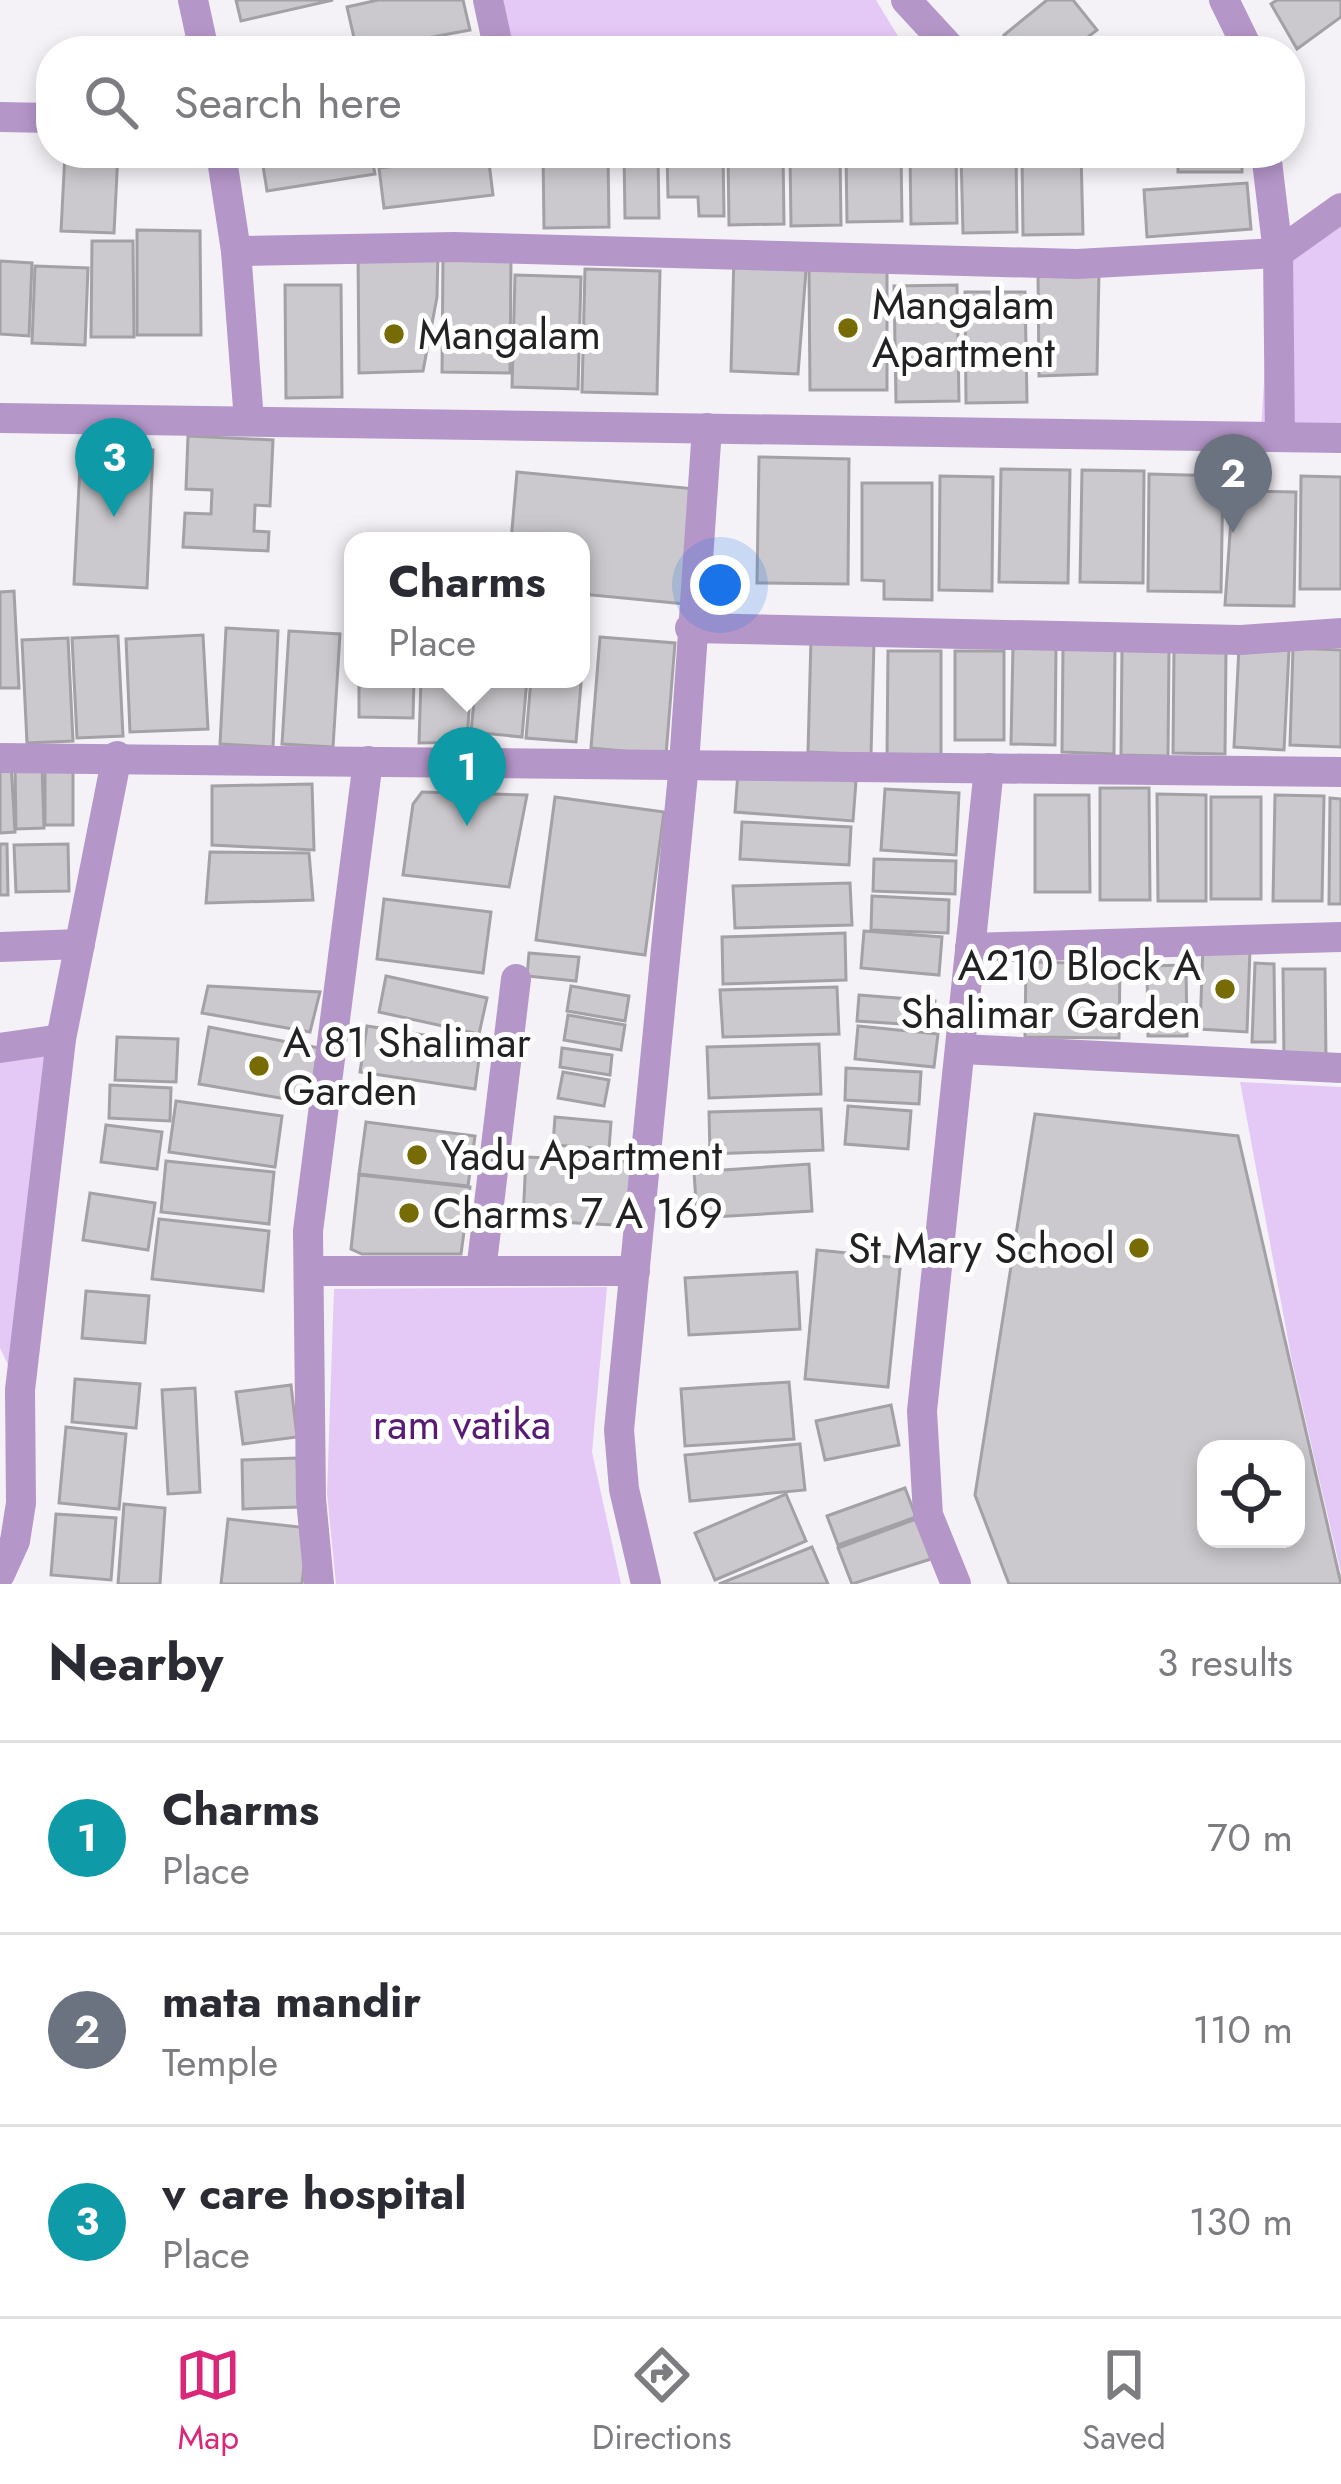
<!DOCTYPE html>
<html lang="en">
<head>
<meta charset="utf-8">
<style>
	body { margin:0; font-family:Jost,sans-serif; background:#f2f2f3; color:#2b2b33 }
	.controls { position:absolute; right:36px; bottom:36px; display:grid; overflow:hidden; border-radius:24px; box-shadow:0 6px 18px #0003 }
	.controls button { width:108px; height:108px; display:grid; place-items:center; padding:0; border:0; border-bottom:3px solid #e1e1e2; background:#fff; color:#2b2b33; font:60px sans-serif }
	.you { position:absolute; left:720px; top:585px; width:42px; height:42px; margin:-30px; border:9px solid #fff; border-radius:50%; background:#1a73e8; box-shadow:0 0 0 18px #1a73e833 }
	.badge { display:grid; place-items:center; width:78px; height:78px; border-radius:50%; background:#db2777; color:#fff; font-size:39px; font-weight:700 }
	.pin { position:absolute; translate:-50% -99px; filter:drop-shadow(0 3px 6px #0008) }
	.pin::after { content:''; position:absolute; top:63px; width:42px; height:36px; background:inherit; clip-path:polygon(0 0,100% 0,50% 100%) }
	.popup { position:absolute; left:344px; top:532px; width:246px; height:156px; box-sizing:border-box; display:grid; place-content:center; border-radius:24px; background:#fff; filter:drop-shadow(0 3px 9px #0005); font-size:39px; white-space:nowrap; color:#7c7c81 }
	.popup b { font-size:45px; color:#2b2b33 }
	.popup::after { content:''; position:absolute; left:50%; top:100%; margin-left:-24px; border:24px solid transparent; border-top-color:#fff }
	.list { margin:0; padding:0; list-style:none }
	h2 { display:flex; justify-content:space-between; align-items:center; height:156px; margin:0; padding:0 48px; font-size:51px }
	h2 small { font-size:39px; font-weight:400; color:#7c7c81 }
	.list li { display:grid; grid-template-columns:78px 1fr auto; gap:36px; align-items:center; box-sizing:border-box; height:192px; padding:0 48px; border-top:3px solid #e1e1e2 }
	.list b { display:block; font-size:45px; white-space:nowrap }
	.list p { margin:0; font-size:39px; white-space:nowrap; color:#7c7c81 }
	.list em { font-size:39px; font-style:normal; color:#7c7c81 }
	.icon { flex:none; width:66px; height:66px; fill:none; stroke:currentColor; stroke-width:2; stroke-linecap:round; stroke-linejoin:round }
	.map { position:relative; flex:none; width:1341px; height:1584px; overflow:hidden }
	.search { position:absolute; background:#fff; box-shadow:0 6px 18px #0003; left:36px; right:36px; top:36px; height:132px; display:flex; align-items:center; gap:30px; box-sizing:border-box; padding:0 42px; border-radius:48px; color:#7c7c81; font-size:45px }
	.sheet { height:732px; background:#fff }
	nav { display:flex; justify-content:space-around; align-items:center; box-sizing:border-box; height:168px; border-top:3px solid #e1e1e2; background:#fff; font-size:33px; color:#7c7c81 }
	nav a { display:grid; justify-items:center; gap:6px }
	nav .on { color:#db2777 }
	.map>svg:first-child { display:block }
</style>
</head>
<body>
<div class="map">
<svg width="1341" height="1584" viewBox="0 0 1341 1584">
	<rect width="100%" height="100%" fill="#f5f2f7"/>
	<!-- green -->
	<g fill="#e4c8f6">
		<polygon points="491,0 876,0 907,51 498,51"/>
		<polygon points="1341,221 1341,440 1261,430 1271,271"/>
		<polygon points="61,1039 20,1390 0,1348 0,1048"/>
		<polygon points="1240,1082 1341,1087 1341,1573 1292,1361"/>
		<polygon points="607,1287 592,1452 621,1584 336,1584 327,1493 334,1289"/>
	</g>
	<!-- building -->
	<g fill="#cbc9cd" stroke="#a3a1a5" stroke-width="3" fill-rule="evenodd">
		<polygon points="236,0 333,0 241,21"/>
		<polygon points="378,0 463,0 470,30 357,51 347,7"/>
		<polygon points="1047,0 1073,0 1097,30 1070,51 1017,51 1004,35"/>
		<polygon points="1277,0 1341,0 1341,17 1297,49 1271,4"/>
		<polygon points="65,153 118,153 114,233 61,231"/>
		<polygon points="261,153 371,153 375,174 267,191"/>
		<polygon points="543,153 608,153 609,227 544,228"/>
		<polygon points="624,153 658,153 659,218 625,218"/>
		<polygon points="667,153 723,153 724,216 699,216 698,197 668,197"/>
		<polygon points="728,153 783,153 784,224 729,225"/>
		<polygon points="790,153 840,153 841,225 791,226"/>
		<polygon points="846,153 901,153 902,221 847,222"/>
		<polygon points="910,153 956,153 957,223 911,224"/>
		<polygon points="961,153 1016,153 1017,232 963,233"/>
		<polygon points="1022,153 1081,153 1083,234 1023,235"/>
		<rect x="1178" y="153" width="64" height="19"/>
		<polygon points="488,155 493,195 384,208 379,168"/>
		<polygon points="1247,183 1251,229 1147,237 1144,190"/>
		<polygon points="137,230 200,231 201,335 137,335"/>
		<polygon points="92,241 133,241 134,337 91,337"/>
		<polygon points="438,250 437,297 423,371 359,373 358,252"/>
		<polygon points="734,255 807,258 798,374 731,371"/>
		<polygon points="443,258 511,259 510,373 442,372"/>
		<polygon points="0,261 32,263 29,336 0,334"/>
		<polygon points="35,266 88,268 85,345 32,343"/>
		<polygon points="809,266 887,267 887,390 810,390"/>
		<polygon points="585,269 660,271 657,394 582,392"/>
		<polygon points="1038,271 1099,271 1097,374 1039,376"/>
		<polygon points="515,275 581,277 578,389 512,387"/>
		<polygon points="285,285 341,285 342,397 286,398"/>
		<polygon points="957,285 959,401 896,402 894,286"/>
		<polygon points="965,292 1025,292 1027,402 966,403"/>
		<polygon points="188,436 273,440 270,506 255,505 254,531 269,532 268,551 183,547 185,513 211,514 212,490 186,489"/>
		<polygon points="81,446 153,450 147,588 74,584"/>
		<polygon points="759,457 849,459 848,584 757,583"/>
		<polygon points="1001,469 1070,470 1068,583 999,582"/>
		<polygon points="1082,470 1144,471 1143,583 1080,582"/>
		<polygon points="517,472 696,489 686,604 581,594 581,541 511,541"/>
		<polygon points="1149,474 1223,476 1221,592 1148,591"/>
		<polygon points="940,476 993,477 992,591 939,590"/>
		<polygon points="1301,476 1341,477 1341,589 1300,589"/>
		<polygon points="862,483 932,483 932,600 884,599 884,581 862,580"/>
		<polygon points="1233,491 1296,492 1294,606 1225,605"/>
		<polygon points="14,591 19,688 0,688 0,592"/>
		<polygon points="226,628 278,631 273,747 220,744"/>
		<polygon points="289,631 340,634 333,747 282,744"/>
		<polygon points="203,635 208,729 130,732 126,639"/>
		<polygon points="118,636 123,736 77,738 72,638"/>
		<polygon points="581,637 585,637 576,742 526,738 531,679 581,679"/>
		<polygon points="600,637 675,643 666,755 591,748"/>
		<polygon points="68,638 73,741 27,743 22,640"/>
		<polygon points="811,638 874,641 871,755 808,752"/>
		<polygon points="1013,645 1056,646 1055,745 1011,744"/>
		<polygon points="1063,647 1115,647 1114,754 1062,752"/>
		<polygon points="1239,647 1289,650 1284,750 1234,747"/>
		<polygon points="1122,648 1169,649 1168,756 1121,755"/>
		<polygon points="1293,648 1341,650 1341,747 1290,745"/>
		<polygon points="1174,649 1226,650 1225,754 1173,753"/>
		<polygon points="888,651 941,651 941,757 887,757"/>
		<rect x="955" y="651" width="49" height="89"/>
		<polygon points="359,679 414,679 413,718 359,717"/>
		<polygon points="421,679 471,679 467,742 419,743"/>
		<polygon points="476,679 527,679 522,737 471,732"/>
		<polygon points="11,762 15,832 0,833 0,763"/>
		<polygon points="42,765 44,828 16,829 15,766"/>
		<rect x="45" y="768" width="28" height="57"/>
		<polygon points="738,772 856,781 853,821 735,812"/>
		<polygon points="312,784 314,850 212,845 212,786"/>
		<polygon points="1100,788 1149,788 1150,900 1100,900"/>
		<polygon points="885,789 959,793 956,855 881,850"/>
		<polygon points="422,792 527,795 509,887 403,875 413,804"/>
		<polygon points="1157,794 1206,795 1206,901 1158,901"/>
		<polygon points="1035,795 1089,795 1090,892 1035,892"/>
		<polygon points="1275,795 1324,796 1322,901 1273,901"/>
		<polygon points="555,797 664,812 645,955 536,940"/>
		<rect x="1211" y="797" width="50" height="102"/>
		<polygon points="1330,798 1341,799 1341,904 1329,904"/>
		<polygon points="742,822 851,827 849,865 740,859"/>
		<polygon points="0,844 7,844 8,895 0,895"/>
		<polygon points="68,844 69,891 16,892 14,845"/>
		<polygon points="210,852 309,853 313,900 206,903"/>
		<polygon points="874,859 956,861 955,894 873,891"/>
		<polygon points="850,883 852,925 735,928 733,886"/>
		<polygon points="872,896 949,900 948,933 871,930"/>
		<polygon points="384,899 491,912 483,973 377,959"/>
		<polygon points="864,931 942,937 939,975 861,968"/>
		<polygon points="845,933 846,980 723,984 722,937"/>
		<polygon points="1203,946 1250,949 1247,1032 1200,1029"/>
		<polygon points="529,953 579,957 576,981 527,976"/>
		<polygon points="1026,962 1120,964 1119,1038 1025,1037"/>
		<polygon points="1255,963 1274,964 1275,1042 1252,1042"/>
		<polygon points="1186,965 1187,1036 1148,1036 1147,966"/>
		<polygon points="1283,969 1325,969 1326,1061 1284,1061"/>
		<polygon points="386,976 487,998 479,1034 379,1012"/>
		<polygon points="208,986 320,992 310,1032 202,1013"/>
		<polygon points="571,986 629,996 625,1021 567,1011"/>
		<polygon points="837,987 839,1034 723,1037 720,990"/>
		<polygon points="859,995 935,1001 933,1026 857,1021"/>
		<polygon points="568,1015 625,1025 621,1050 564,1040"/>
		<polygon points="367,1026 481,1044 475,1089 360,1072"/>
		<polygon points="858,1026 938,1034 934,1067 855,1059"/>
		<polygon points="209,1027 319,1048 309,1103 199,1084"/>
		<polygon points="117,1037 178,1039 176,1082 115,1080"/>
		<polygon points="819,1044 821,1094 709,1098 707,1047"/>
		<polygon points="562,1048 612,1055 610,1075 560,1067"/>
		<polygon points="846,1068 921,1072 919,1104 845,1100"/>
		<polygon points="563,1072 609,1080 604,1106 558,1098"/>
		<polygon points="110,1085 171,1088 170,1121 109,1118"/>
		<polygon points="176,1101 282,1116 275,1167 169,1152"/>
		<polygon points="848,1106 911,1111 908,1149 845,1144"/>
		<polygon points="821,1109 823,1150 710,1154 709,1112"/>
		<path d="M1035 1114 1238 1136 1341 1584H1009L975 1495ZM1206 1449H1296V1539H1206Z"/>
		<polygon points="555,1117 611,1122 609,1149 553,1145"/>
		<polygon points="366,1122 475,1136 468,1186 359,1174"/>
		<polygon points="106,1125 162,1132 157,1169 101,1162"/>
		<polygon points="526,1157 635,1162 631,1226 523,1220"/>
		<polygon points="166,1161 274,1172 269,1224 161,1212"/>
		<polygon points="809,1164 812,1211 697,1218 694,1172"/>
		<polygon points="359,1175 470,1187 461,1254 362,1254 351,1249"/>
		<polygon points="90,1193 155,1203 148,1250 83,1240"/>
		<polygon points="159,1219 269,1231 263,1291 152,1279"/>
		<polygon points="817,1250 901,1258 888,1387 805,1379"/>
		<polygon points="797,1272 800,1329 689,1335 685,1278"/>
		<polygon points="86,1291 149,1296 145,1343 82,1338"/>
		<polygon points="75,1379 140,1384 136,1428 72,1422"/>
		<polygon points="789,1382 794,1439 685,1446 681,1389"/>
		<polygon points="291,1385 297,1437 243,1444 236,1392"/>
		<polygon points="195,1388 200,1492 168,1494 162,1390"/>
		<polygon points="891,1405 899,1445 825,1460 816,1421"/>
		<polygon points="66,1427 126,1434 119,1509 59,1503"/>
		<polygon points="800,1444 805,1490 690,1501 685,1455"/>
		<polygon points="297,1458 299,1507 243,1509 242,1460"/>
		<polygon points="905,1488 916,1517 838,1545 827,1516"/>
		<polygon points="786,1494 806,1541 715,1580 695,1533"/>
		<polygon points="124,1504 165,1508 160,1584 118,1584"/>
		<polygon points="56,1514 116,1518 111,1580 51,1575"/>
		<polygon points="228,1519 308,1528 302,1584 221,1584"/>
		<polygon points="916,1519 931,1559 852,1584 838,1548"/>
		<polygon points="812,1547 828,1584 719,1584"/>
	</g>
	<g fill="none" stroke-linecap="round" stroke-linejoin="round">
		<!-- street -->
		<g stroke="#b596c9" stroke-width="30">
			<polyline points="193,0 204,51"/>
			<polyline points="488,0 499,51"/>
			<polyline points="906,0 953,51"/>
			<polyline points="1224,0 1249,51"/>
			<polyline points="0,117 51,118"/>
			<polyline points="221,153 236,251 249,421"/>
			<polyline points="1266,153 1278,253 1280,437"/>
			<polyline points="236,251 454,247 1077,264 1278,253 1341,208"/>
			<polyline points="0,418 1341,438"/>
			<polyline points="690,628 1241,640 1341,633"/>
			<polyline points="0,758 1341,772"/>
			<polyline points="0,947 80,944"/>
			<polyline points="970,948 1341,937"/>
			<polyline points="0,1048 61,1039"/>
			<polyline points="961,1049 1341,1068"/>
			<polyline points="309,1271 635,1271"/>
			<polyline points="481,1271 516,979"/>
			<polyline points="0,1574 15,1541 21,1503 20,1390 61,1039 117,756"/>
			<polyline points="319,1584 311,1499 308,1231 368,761"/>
			<polyline points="646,1584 624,1489 619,1430 684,764 707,428"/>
			<polyline points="956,1584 928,1515 922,1411 989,768"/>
		</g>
	</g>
	<!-- markers -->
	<g fill="#766b04" stroke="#fff" stroke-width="4.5">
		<circle cx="848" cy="328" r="12"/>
		<circle cx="394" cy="334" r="12"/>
		<circle cx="1225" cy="989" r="12"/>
		<circle cx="259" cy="1066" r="12"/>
		<circle cx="417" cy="1155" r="12"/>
		<circle cx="409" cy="1213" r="12"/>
		<circle cx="1139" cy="1248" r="12"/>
	</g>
	<g text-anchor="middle" stroke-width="10" stroke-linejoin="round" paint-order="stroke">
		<!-- poi labels -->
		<g font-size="42" fill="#222123" stroke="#fff" text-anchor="start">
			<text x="872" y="319">Mangalam<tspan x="872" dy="48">Apartment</tspan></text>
			<text x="418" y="349">Mangalam</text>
			<text x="1201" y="980" text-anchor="end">A210 Block A<tspan x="1201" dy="48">Shalimar Garden</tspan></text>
			<text x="283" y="1057">A 81 Shalimar<tspan x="283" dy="48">Garden</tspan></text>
			<text x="441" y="1170">Yadu Apartment</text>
			<text x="433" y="1228">Charms 7 A 169</text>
			<text x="1115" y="1263" text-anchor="end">St Mary School</text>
		</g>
		<!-- park labels -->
		<g font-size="42" fill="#581a75" stroke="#fff">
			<text x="462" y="1439">ram vatika</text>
		</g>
	</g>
</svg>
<div class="controls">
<button><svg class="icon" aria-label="locate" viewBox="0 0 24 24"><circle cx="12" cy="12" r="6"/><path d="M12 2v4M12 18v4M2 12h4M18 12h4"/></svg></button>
</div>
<div class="you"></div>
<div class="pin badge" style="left:467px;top:826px;background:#0f9aa8">1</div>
<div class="popup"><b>Charms</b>Place</div>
<div class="pin badge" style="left:1233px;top:533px;background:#6b7280">2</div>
<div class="pin badge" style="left:114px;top:517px;background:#0f9aa8">3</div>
<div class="search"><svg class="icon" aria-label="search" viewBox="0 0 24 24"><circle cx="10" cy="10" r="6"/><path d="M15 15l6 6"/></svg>Search here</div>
</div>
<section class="sheet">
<h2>Nearby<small>3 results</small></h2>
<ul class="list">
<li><span class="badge" style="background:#0f9aa8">1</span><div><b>Charms</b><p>Place</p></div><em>70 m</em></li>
<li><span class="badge" style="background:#6b7280">2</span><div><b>mata mandir</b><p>Temple</p></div><em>110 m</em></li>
<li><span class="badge" style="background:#0f9aa8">3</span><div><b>v care hospital</b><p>Place</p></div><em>130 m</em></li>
</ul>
</section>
<nav>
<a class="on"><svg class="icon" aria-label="map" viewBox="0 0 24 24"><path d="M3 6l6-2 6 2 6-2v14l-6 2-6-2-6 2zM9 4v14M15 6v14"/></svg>Map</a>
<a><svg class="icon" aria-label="directions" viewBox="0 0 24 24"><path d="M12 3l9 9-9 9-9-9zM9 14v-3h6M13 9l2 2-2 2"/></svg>Directions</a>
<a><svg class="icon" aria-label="saved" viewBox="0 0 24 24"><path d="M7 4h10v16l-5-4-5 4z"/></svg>Saved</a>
</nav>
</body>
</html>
